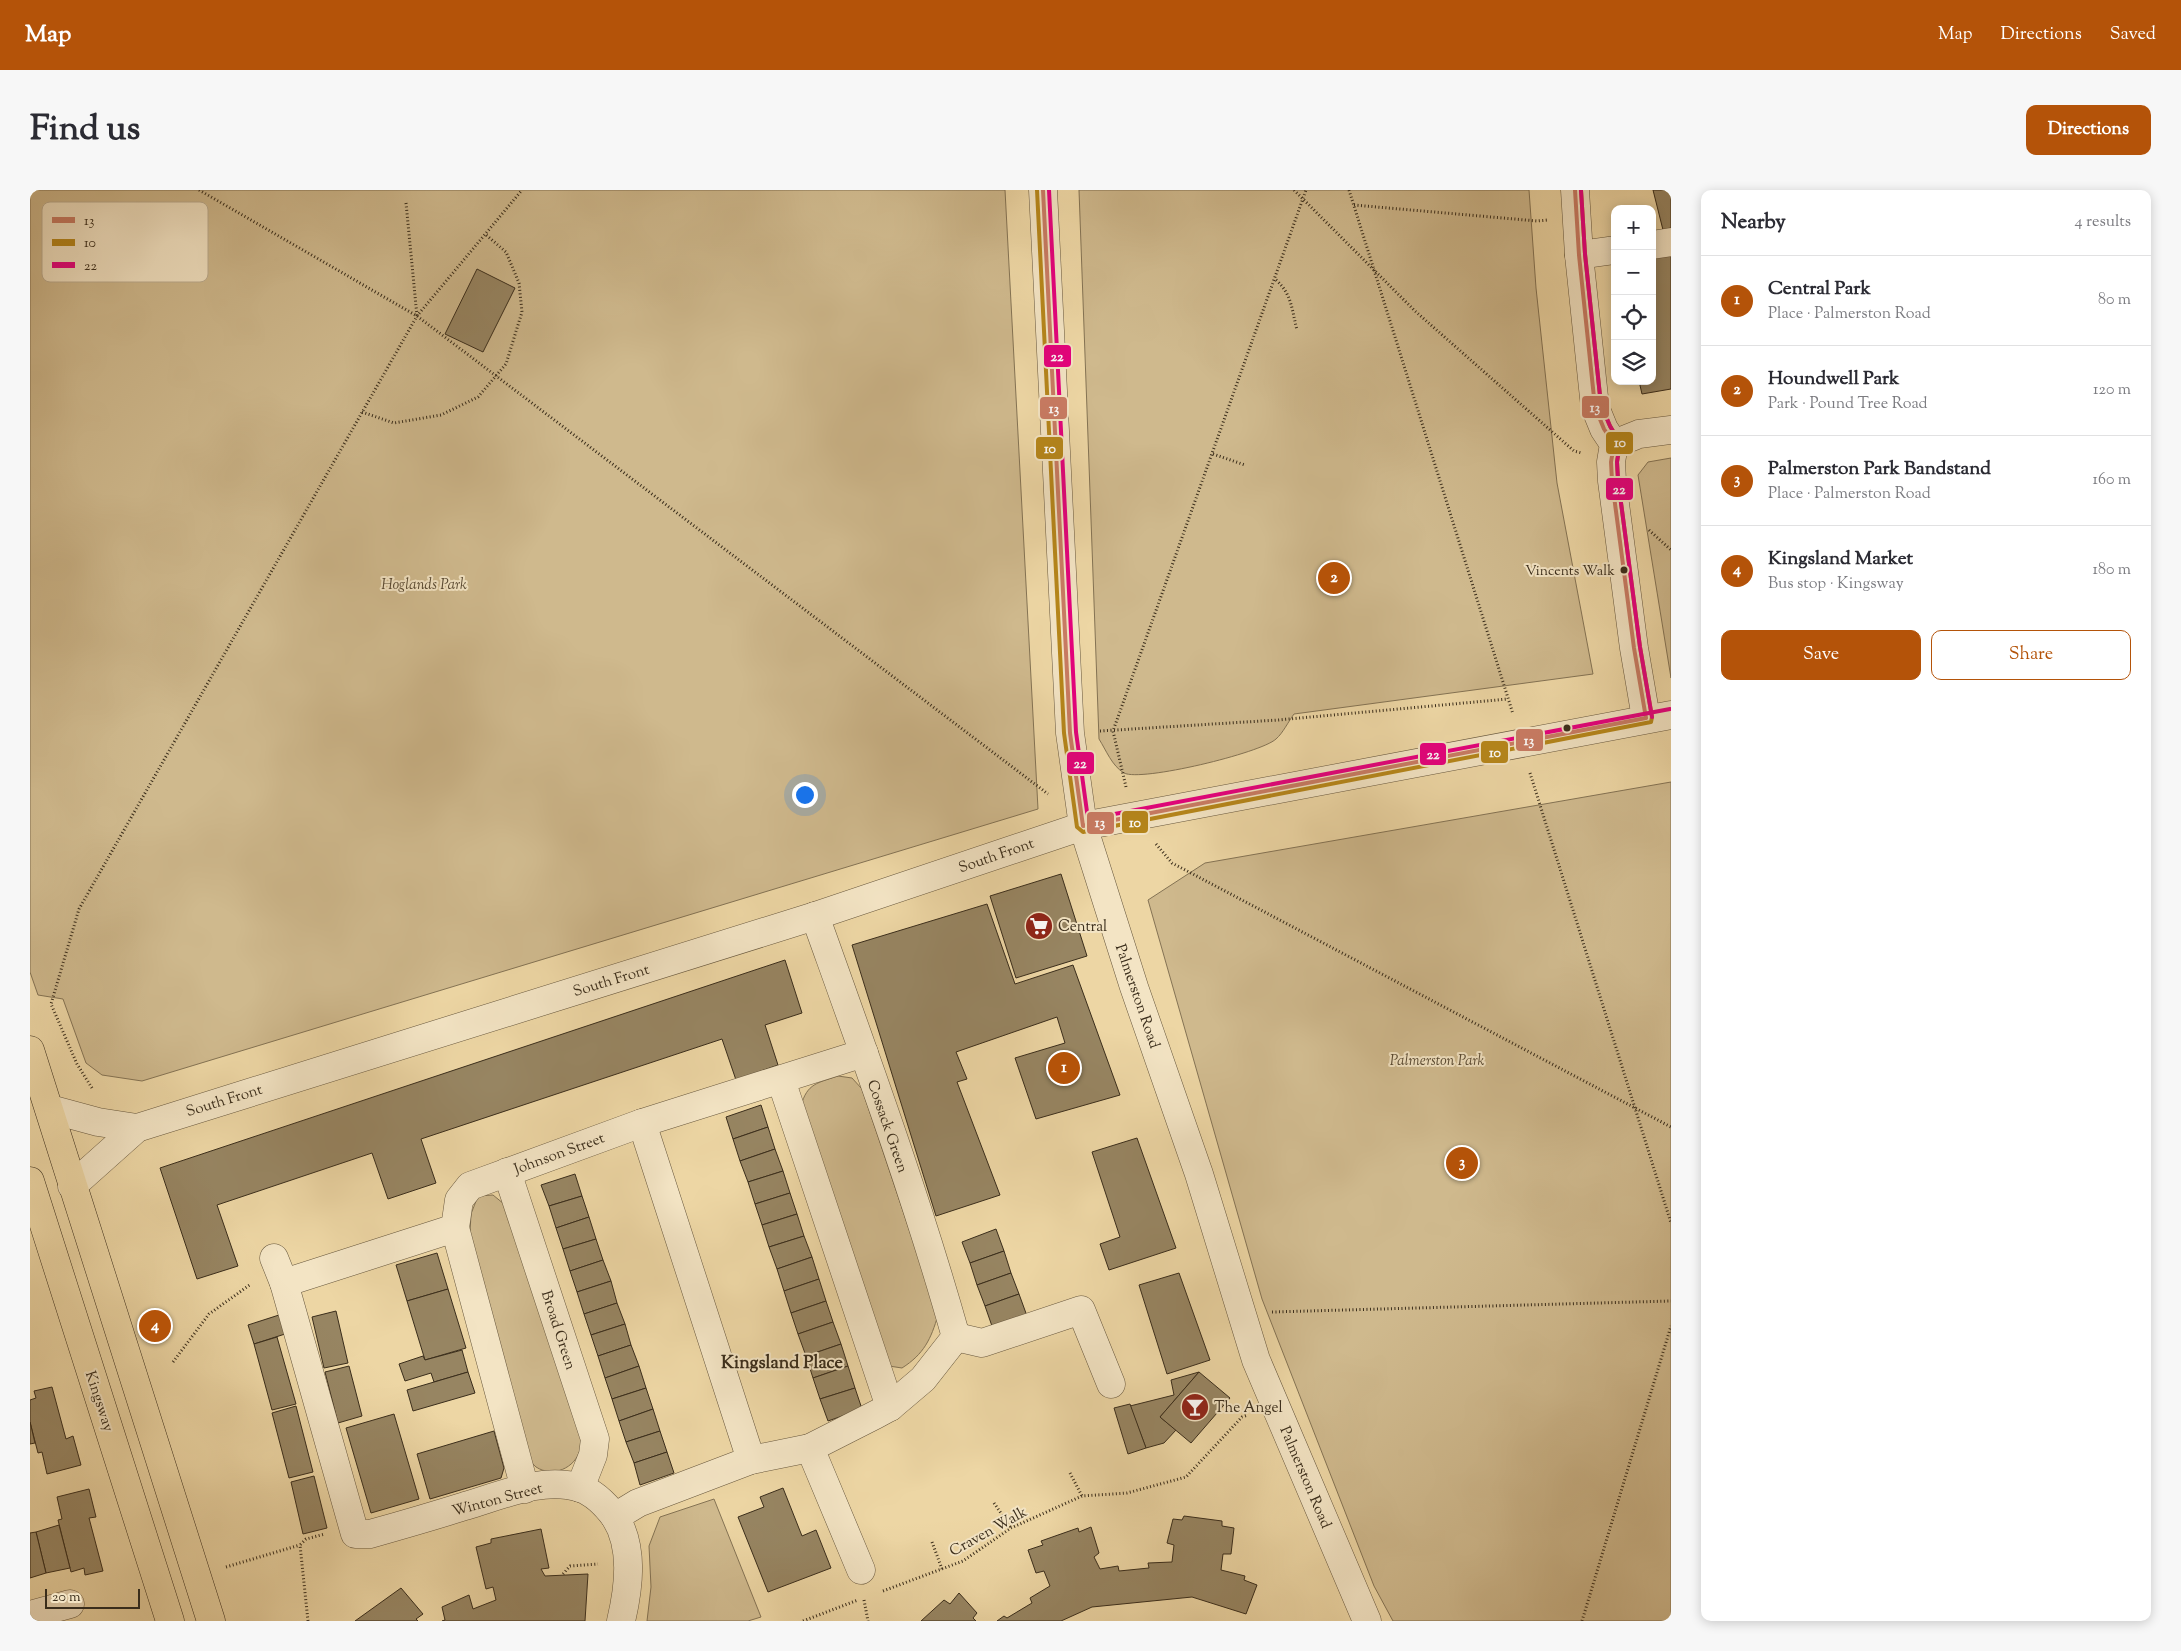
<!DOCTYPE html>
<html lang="en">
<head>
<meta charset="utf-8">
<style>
	body { margin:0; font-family:"Sorts Mill Goudy",serif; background:#f7f7f7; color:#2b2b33 }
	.controls { position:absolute; right:15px; top:15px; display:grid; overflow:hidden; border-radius:10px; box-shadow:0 2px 12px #0003 }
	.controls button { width:45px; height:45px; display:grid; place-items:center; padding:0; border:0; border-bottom:1px solid #e1e1e2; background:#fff; color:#2b2b33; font:25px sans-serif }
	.scale { position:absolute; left:15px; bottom:12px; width:95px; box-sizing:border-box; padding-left:5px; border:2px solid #3a2d1b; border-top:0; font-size:14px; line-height:18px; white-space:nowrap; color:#3a2d1b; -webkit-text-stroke:4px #f3e4c4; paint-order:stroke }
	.you { position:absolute; left:774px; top:604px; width:18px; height:18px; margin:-12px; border:4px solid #fff; border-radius:50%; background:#1a73e8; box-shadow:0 0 0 8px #1a73e833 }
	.badge { display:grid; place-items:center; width:32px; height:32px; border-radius:50%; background:#b45309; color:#fff; font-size:16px; font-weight:700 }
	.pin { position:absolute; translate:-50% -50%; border:2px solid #fff; box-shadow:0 1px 5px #0006 }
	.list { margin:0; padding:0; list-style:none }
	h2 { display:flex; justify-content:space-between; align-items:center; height:65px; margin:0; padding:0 20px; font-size:21px }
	h2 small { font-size:16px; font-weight:400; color:#7c7c81 }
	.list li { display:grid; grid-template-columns:32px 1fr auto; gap:15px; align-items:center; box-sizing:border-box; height:90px; padding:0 20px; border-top:1px solid #e1e1e2 }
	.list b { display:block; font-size:19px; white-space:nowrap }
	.list p { margin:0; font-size:16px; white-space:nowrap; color:#7c7c81 }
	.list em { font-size:16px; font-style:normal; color:#7c7c81 }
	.actions { display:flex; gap:10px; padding:15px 20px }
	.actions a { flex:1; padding:11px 0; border:1px solid #b45309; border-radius:10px; text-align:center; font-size:18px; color:#b45309 }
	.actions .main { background:#b45309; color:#fff }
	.icon { flex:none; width:28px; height:28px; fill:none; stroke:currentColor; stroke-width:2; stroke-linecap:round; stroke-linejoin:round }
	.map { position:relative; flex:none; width:1641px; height:1431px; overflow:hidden; border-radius:10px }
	header { display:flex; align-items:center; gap:30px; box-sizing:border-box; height:70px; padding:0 25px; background:#b45309; color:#fff }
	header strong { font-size:24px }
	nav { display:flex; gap:28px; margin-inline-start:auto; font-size:18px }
	.intro { display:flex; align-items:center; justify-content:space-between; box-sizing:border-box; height:120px; padding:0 30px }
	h1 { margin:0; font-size:35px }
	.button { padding:12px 22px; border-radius:10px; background:#b45309; color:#fff; font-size:18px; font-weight:700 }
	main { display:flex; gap:30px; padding:0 30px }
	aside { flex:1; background:#fff; border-radius:10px; box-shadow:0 2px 12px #0003 }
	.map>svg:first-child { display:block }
</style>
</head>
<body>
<header>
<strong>Map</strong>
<nav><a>Map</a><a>Directions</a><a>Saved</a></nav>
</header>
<div class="intro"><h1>Find us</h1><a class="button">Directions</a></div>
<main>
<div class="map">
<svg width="1641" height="1431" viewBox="0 0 1641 1431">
	<rect width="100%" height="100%" fill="#edd6a4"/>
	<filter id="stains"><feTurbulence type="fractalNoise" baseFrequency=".004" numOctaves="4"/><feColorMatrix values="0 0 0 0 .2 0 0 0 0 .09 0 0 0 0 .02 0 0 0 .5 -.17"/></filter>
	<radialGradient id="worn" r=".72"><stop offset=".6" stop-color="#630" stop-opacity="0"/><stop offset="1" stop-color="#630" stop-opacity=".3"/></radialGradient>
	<!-- green -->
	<g fill="#cfb98d" stroke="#847354">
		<polygon points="0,0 975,0 1008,619 112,891 72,885 56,873 33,809 8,805 0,782"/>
		<path d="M1049 0H1499L1506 98 1527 293 1563 484 1264 524C1258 532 1253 543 1246 549 1231 563 1111 592 1094 583 1082 576 1076 560 1069 549Z"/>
		<polygon points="1641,268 1641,488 1608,285 1618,272"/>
		<polygon points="1641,592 1641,1431 1363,1431 1344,1396 1232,1109 1118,710 1175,673"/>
		<path d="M808 886 822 888 832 899 908 1125C901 1149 894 1164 872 1178L859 1176 771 916C777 893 788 893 808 886Z"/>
		<path d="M463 1005 474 1014 550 1240C550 1246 552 1254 550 1260 545 1278 523 1288 506 1277 502 1274 499 1268 496 1264L440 1043 441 1024 448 1006Z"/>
		<polygon points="684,1309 731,1427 718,1431 617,1431 621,1397 619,1356 630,1327"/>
	</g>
	<!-- building -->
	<g fill="#978562" stroke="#3a2d1b">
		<polygon points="1623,0 1641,0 1641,38 1633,40"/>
		<polygon points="1641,63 1641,199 1612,204 1609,191 1622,191 1622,66"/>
		<polygon points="447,79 485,98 453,162 415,144"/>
		<polygon points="1031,684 1057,766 986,788 960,706"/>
		<polygon points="957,714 985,794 1043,775 1090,905 1006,929 985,868 1035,853 1027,827 926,862 937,889 927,892 970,1005 906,1026 822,755"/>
		<polygon points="755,770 772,823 735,835 748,875 706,890 692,849 391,949 406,993 358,1009 342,963 187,1015 208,1076 167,1089 130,978"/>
		<polygon points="731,915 738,937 703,949 696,927"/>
		<polygon points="738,937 745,959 710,971 703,949"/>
		<polygon points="1107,948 1146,1058 1079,1080 1070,1054 1090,1047 1062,962"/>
		<circle cx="1432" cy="972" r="16"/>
		<polygon points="745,959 753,981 718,992 710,971"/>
		<polygon points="753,981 760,1003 725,1014 718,992"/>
		<polygon points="545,984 552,1006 519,1016 511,995"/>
		<polygon points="760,1003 767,1024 732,1035 725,1014"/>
		<polygon points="552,1006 559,1027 526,1038 519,1016"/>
		<polygon points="767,1024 774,1046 739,1057 732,1035"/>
		<polygon points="559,1027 566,1049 533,1059 526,1038"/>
		<polygon points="966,1039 974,1061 940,1073 932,1052"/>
		<polygon points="774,1046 782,1067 747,1079 739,1057"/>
		<polygon points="566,1049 573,1070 540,1081 533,1059"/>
		<polygon points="974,1061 981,1083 947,1095 940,1073"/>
		<polygon points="407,1063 418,1099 377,1111 366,1075"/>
		<polygon points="782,1067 789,1089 754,1101 747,1079"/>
		<polygon points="573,1070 581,1091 547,1102 540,1081"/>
		<polygon points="981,1083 989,1104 955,1116 947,1095"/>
		<polygon points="1149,1083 1180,1170 1137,1184 1109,1095"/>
		<polygon points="789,1089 796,1111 761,1123 754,1101"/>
		<polygon points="581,1091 587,1113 554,1124 547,1102"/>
		<polygon points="418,1099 436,1158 395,1170 377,1111"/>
		<polygon points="989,1104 997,1126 963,1139 955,1116"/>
		<polygon points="796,1111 803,1132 768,1144 761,1123"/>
		<polygon points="587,1113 595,1134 561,1145 554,1124"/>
		<polygon points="306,1121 318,1173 294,1178 282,1127"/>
		<polygon points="249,1125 255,1144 224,1154 218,1135"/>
		<polygon points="803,1132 811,1154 776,1166 768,1144"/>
		<polygon points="595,1134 601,1155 568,1166 561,1145"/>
		<polygon points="247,1147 266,1214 242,1220 224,1154"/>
		<polygon points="811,1154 818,1176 783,1188 776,1166"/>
		<polygon points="601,1155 609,1176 575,1188 568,1166"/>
		<polygon points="432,1160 438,1182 404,1192 401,1183 375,1191 369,1174 393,1166 395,1170"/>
		<polygon points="319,1176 332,1226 308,1233 295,1182"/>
		<polygon points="609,1176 616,1198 582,1209 575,1188"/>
		<polygon points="818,1176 825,1198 790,1209 783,1188"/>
		<polygon points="438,1182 445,1203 383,1221 377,1200"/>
		<polygon points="1169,1182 1130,1227 1146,1240 1134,1253 1116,1258 1100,1216 1144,1205 1141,1190"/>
		<polygon points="1169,1182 1200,1208 1161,1253 1130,1227"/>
		<polygon points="22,1197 36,1249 43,1246 51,1275 17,1284 12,1262 8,1263 0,1232 0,1210 6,1208 4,1201"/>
		<polygon points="616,1198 623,1219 589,1231 582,1209"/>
		<polygon points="825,1198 832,1219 798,1231 790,1209"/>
		<polygon points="1100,1214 1116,1258 1098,1264 1084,1218"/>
		<polygon points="266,1216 283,1282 259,1288 242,1223"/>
		<polygon points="623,1219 630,1241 596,1252 589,1231"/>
		<polygon points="364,1224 389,1309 341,1323 316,1238"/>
		<polygon points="0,1232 5,1253 0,1254"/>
		<polygon points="464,1241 474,1278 471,1288 400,1309 387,1264"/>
		<polygon points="630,1241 637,1262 604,1273 596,1252"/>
		<polygon points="637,1262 644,1283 610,1295 604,1273"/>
		<polygon points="284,1286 297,1338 273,1344 261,1292"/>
		<polygon points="753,1298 772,1346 786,1340 801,1378 738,1402 708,1327 734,1317 730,1307"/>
		<polygon points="59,1299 66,1327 59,1328 73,1381 55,1385 54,1378 41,1382 28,1330 32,1329 27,1307"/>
		<polygon points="1154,1326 1192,1331 1192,1336 1204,1338 1201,1364 1193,1364 1191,1380 1215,1386 1214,1390 1227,1395 1216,1424 1162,1407 1062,1417 1031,1431 967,1431 974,1426 977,1428 1002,1413 1000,1408 1020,1396 1014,1381 1006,1383 998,1360 1013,1355 1011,1351 1048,1338 1049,1342 1061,1337 1069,1363 1064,1367 1070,1379 1088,1376 1089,1381 1119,1378 1118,1373 1142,1372 1144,1355 1137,1353 1143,1329 1152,1330"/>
		<polygon points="29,1335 40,1378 16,1383 6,1342"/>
		<polygon points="511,1339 519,1378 511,1379 515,1386 558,1384 555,1431 412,1431 415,1430 412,1417 439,1405 443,1419 466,1410 463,1397 456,1399 446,1357 461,1353 461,1349"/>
		<polygon points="6,1342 16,1383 0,1388 0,1343"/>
		<polygon points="371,1398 393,1424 386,1429 388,1431 325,1431"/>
		<polygon points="929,1403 947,1423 943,1428 946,1431 891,1431 914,1410 920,1414"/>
	</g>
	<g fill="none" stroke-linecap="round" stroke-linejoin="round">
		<defs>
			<g id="minor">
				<polyline points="1013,0 1040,543 1053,636 1104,797 1169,984 1226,1170 1337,1431"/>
				<polyline points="1545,0 1549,65 1565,217 1574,239 1584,254 1581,272 1582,291 1604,458 1616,528"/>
				<polyline points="1622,55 1641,52"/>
				<polyline points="1549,65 1585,60"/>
				<polyline points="1584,254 1609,244 1641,240"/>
				<path d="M785 726C835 866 886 1005 926 1147"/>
				<polyline points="751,890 860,1217"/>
				<polyline points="20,919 68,932 107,938"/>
				<polyline points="612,933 721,1270"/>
				<polyline points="477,982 565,1249 563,1265 550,1298"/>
				<polyline points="42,996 107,938 785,726 1053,636 1641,525"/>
				<polyline points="425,1038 495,1299"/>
				<path d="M244 1068 254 1093 325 1344H340C372 1335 403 1326 435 1316 470 1306 513 1286 550 1298 565 1303 576 1315 585 1327L608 1313 721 1270 780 1258 845 1225 860 1217 893 1189 926 1147"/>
				<polyline points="254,1093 425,1038 429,1010 440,996 612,933 834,863"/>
				<polyline points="926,1147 952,1153 1051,1120 1081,1194"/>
				<polyline points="780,1258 831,1380"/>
				<path d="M585 1327C604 1357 599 1397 591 1431"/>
				<polyline points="0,1425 40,1414"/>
			</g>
			<g id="major">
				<polyline points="0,860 181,1431"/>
				<polyline points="0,991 140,1431"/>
			</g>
		</defs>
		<!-- minor casing -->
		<use href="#minor" stroke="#67573d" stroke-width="29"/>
		<!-- major casing -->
		<use href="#major" stroke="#3a2d1b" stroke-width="29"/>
		<!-- path -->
		<g stroke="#3a2d1b" stroke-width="3" stroke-dasharray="1 2.5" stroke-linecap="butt">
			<polyline points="169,0 387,126 1018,604"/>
			<polyline points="1264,0 1385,121 1544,261 1552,263"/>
			<polyline points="1319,0 1483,524"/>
			<polyline points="376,13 387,126"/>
			<polyline points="1324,15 1507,31 1518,30"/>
			<path d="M1246 90C1262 104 1262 121 1267 140"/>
			<polyline points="332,222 364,233 411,225 448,207 476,174 492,122 489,93 476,62 455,44"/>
			<polyline points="1183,264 1215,275"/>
			<polyline points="1619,340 1641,360"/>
			<polyline points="1070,541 1248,530 1478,509"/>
			<polyline points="1500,583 1641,1033"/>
			<polyline points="1096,597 1083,541 1276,0"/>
			<polyline points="1126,654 1142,673 1641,937"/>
			<polyline points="62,898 47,874 21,814 49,719 387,126 492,0"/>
			<polyline points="1242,1122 1641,1111"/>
			<polyline points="143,1172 179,1124 221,1094"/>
			<polyline points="1040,1283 1052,1306"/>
			<polyline points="964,1313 981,1338"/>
			<polyline points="902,1352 912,1379"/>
			<polyline points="196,1377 270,1355"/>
			<polyline points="533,1384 540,1376 568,1374"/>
			<polyline points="853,1401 933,1371 981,1338 1052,1306 1097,1303 1156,1287 1212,1227 1218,1225"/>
			<polyline points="834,1410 838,1431"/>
			<polyline points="278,1431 270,1355 276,1349 295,1344"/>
			<polyline points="773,1431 828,1410"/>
			<polyline points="1552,1431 1641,1136"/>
		</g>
		<!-- minor -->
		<use href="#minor" stroke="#f3e4c4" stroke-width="28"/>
		<!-- major -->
		<use href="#major" stroke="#edd6a4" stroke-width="28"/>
		<defs>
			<polyline id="bus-1" points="1013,0 1040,543 1053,636 1616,528 1604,458 1582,291 1581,272 1584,254 1574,239 1565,217 1549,65 1545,0"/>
			<polyline id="bus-2" points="1007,0 1034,543 1047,637 1053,642 1621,532 1622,527 1610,457 1588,290 1587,272 1590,253 1580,236 1571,215 1555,64 1551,0"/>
			<g id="bus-3">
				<polyline points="1019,0 1046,542 1058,629 1640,519"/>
				<polyline points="1551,0 1555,64 1571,215 1580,236 1590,253 1587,272 1588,290 1610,457 1622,527"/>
			</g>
		</defs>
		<!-- bus-1 casing -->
		<use href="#bus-1" stroke="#f3e4c4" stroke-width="8"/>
		<!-- bus-2 casing -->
		<use href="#bus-2" stroke="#f3e4c4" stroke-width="8"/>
		<!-- bus-3 casing -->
		<use href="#bus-3" stroke="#f3e4c4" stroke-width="8"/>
		<!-- bus-1 -->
		<use href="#bus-1" stroke="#c97b63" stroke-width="4"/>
		<!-- bus-2 -->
		<use href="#bus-2" stroke="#b6861a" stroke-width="4"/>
		<!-- bus-3 -->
		<use href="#bus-3" stroke="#e5007d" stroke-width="4"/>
	</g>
	<!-- icons -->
	<defs>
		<symbol id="supermarket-disc" viewBox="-11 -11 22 22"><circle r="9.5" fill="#8f2418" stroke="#f3e4c4"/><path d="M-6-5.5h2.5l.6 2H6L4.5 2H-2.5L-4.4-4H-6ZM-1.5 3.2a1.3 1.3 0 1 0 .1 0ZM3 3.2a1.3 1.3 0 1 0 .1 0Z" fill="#fff"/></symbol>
		<symbol id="bar-disc" viewBox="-11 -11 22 22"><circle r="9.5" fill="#8f2418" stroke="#f3e4c4"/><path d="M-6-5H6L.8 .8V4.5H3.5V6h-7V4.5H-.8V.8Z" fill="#fff"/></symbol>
	</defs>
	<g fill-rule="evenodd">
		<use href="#supermarket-disc" x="993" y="720" width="32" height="32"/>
		<use href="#bar-disc" x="1149" y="1201" width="32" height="32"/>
	</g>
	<!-- markers -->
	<g fill="#3a2d1b" stroke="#f3e4c4" stroke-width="2">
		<circle cx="1594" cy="380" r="4.5"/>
		<circle cx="1537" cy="538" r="4.5"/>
	</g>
	<g text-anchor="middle" stroke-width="4" stroke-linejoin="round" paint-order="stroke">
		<!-- bus labels -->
		<g font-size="14" fill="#3a2d1b" stroke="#f3e4c4" text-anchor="end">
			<text x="1585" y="385">Vincents Walk</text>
		</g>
		<!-- park labels -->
		<g font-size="15" font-style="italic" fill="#584932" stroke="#f3e4c4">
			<text x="394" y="399">Hoglands Park</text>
			<text x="1407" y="875">Palmerston Park</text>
		</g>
		<!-- street labels -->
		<g font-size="15" fill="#3a2d1b" stroke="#f3e4c4">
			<text transform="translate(966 665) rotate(-19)" y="5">South Front</text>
			<text transform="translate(581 790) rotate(-17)" y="5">South Front</text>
			<text transform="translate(1108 806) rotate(71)" y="5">Palmerston Road</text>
			<text transform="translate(194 910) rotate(-17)" y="5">South Front</text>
			<text transform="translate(858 936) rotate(71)" y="5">Cossack Green</text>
			<text transform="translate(529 963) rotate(-20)" y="5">Johnson Street</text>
			<text transform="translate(529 1140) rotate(72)" y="5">Broad Green</text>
			<text transform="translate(70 1211) rotate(72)" y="5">Kingsway</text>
			<text transform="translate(1276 1287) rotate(67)" y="5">Palmerston Road</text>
			<text transform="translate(467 1309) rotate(-15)" y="5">Winton Street</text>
			<text transform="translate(958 1341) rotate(-29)" y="5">Craven Walk</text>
		</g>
		<!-- poi labels -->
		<g font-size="15" fill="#3a2d1b" stroke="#f3e4c4" text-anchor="start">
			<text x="1028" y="741">Central</text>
			<text x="1184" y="1222">The Angel</text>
		</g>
		<!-- quarter labels -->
		<g font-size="18" font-weight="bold" fill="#3a2d1b" stroke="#f3e4c4">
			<text x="752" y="1178">Kingsland Place</text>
		</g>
	</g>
	<!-- legend -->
	<rect x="12" y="12" width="166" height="80" rx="8" fill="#f3e4c4" stroke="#bcad91" stroke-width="1"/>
	<rect x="22" y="27" width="23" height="6" fill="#c97b63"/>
	<rect x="22" y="49" width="23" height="7" fill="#b6861a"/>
	<rect x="22" y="72" width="23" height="6" fill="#e5007d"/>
	<g font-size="14" fill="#3a2d1b">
		<text x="54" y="35">13</text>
		<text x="54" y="57">10</text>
		<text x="54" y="80">22</text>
	</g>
	<g stroke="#f3e4c4" stroke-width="2">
		<rect x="1013" y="154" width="29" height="24" rx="5" fill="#e5007d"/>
		<rect x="1551" y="205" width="29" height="24" rx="5" fill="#c97b63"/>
		<rect x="1009" y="206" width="29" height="24" rx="5" fill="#c97b63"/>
		<rect x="1575" y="241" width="29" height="24" rx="5" fill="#b6861a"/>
		<rect x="1005" y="246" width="29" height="24" rx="5" fill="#b6861a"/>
		<rect x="1575" y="287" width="29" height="24" rx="5" fill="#e5007d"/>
		<rect x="1485" y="538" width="29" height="24" rx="5" fill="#c97b63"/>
		<rect x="1450" y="550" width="29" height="24" rx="5" fill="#b6861a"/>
		<rect x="1389" y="552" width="28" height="24" rx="5" fill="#e5007d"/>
		<rect x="1036" y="561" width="29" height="24" rx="5" fill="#e5007d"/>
		<rect x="1091" y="620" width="28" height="24" rx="5" fill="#b6861a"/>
		<rect x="1056" y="621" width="29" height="24" rx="5" fill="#c97b63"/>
	</g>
	<g font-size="14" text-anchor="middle" font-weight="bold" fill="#fff">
		<text x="1027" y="171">22</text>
		<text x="1565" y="222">13</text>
		<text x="1024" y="223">13</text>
		<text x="1590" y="257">10</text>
		<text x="1020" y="263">10</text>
		<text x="1589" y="304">22</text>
		<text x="1499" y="555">13</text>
		<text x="1465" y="567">10</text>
		<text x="1403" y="569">22</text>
		<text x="1050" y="578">22</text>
		<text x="1105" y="637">10</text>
		<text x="1070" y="637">13</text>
	</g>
	<rect width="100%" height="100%" filter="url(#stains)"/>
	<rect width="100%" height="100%" fill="url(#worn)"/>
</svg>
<div class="controls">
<button>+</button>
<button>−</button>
<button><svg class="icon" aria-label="locate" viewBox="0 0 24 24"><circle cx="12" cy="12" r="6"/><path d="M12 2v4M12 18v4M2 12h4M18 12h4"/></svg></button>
<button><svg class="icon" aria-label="layers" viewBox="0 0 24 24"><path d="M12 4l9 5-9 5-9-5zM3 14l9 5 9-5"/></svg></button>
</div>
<div class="scale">20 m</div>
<div class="you"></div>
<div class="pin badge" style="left:1034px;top:878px">1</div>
<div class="pin badge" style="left:1304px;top:388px">2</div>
<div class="pin badge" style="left:1432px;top:973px">3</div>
<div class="pin badge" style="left:125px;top:1136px">4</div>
</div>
<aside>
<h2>Nearby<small>4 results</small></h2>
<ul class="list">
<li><span class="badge">1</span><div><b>Central Park</b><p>Place · Palmerston Road</p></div><em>80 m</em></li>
<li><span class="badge">2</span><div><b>Houndwell Park</b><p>Park · Pound Tree Road</p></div><em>120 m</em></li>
<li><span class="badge">3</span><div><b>Palmerston Park Bandstand</b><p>Place · Palmerston Road</p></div><em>160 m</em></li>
<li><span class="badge">4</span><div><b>Kingsland Market</b><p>Bus stop · Kingsway</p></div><em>180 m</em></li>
</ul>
<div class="actions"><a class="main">Save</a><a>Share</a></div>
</aside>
</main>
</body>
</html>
